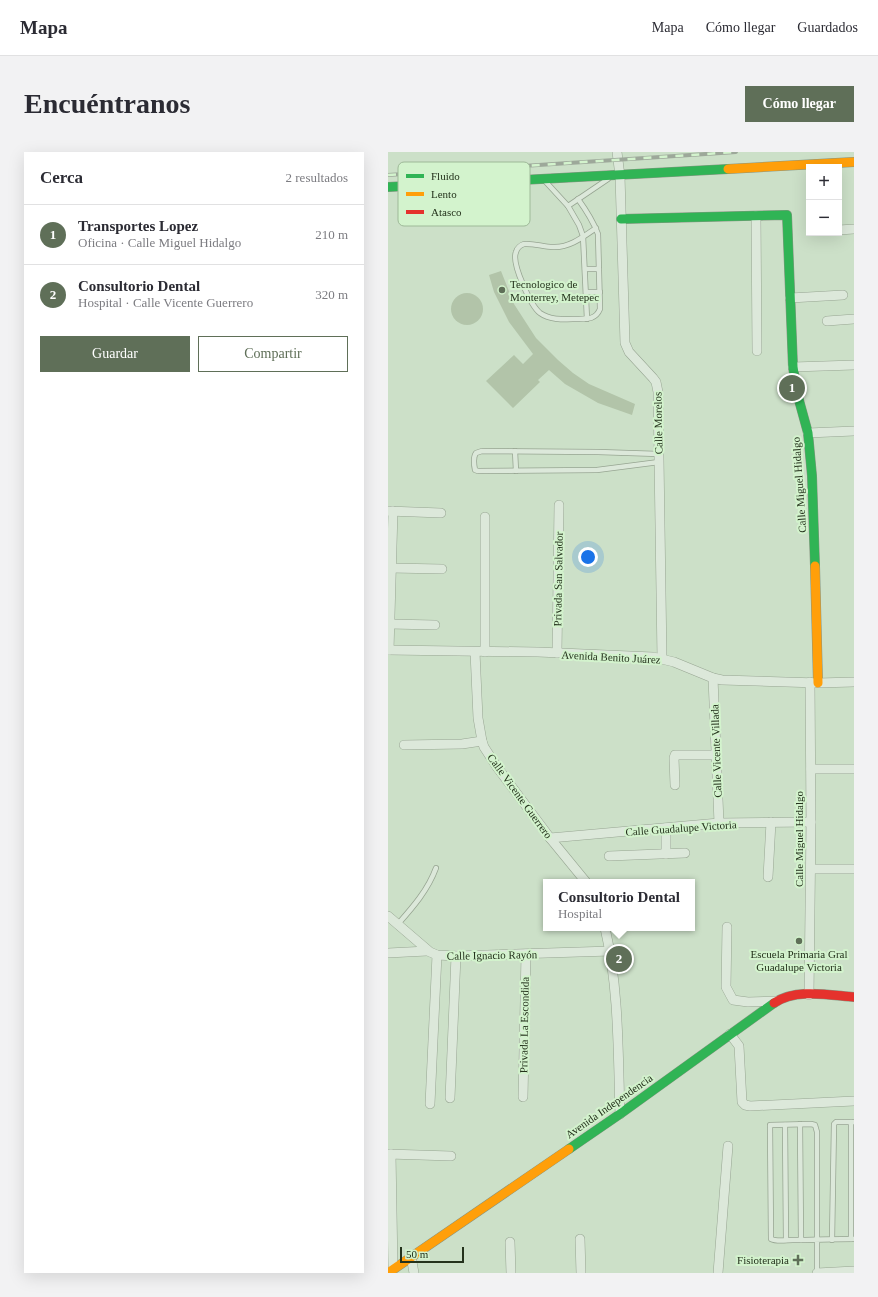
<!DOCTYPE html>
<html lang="es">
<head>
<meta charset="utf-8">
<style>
	body { margin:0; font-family:"Times New Roman",serif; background:#f2f2f3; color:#2b2b33 }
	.controls { position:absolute; right:12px; top:12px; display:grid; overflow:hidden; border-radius:0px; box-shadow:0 4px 16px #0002 }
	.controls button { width:36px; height:36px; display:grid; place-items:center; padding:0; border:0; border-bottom:1px solid #e1e1e2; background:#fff; color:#2b2b33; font:20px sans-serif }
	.scale { position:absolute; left:12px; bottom:10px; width:64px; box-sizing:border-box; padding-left:4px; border:2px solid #24321c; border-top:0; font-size:11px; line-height:14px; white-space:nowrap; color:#24321c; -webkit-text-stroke:3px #d3f3cd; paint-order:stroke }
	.you { position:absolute; left:200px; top:405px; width:14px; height:14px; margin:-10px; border:3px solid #fff; border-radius:50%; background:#1a73e8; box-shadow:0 0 0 6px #1a73e833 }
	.badge { display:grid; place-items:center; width:26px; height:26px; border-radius:50%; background:#5f6f58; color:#fff; font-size:13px; font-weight:700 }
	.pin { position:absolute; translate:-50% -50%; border:2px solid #fff; box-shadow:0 1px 4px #0006 }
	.popup { position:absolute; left:155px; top:727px; width:152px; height:52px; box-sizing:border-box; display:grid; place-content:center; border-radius:0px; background:#fff; filter:drop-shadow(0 1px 3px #0005); font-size:13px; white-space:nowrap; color:#7c7c81 }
	.popup b { font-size:15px; color:#2b2b33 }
	.popup::after { content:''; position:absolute; left:50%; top:100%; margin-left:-8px; border:8px solid transparent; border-top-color:#fff }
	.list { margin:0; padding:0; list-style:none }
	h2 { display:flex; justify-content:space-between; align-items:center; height:52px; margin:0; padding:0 16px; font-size:17px }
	h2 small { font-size:13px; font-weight:400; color:#7c7c81 }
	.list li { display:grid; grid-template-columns:26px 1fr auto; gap:12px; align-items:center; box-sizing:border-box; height:60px; padding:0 16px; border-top:1px solid #e1e1e2 }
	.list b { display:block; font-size:15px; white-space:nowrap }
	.list p { margin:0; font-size:13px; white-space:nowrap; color:#7c7c81 }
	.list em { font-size:13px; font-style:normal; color:#7c7c81 }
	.actions { display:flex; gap:8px; padding:12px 16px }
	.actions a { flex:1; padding:9px 0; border:1px solid #5f6f58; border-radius:0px; text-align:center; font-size:14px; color:#5f6f58 }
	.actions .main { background:#5f6f58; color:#fff }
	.map { position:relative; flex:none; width:466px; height:1121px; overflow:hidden; border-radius:0px }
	header { display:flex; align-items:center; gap:24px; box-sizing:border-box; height:56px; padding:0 20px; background:#fff; border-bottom:1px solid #e1e1e2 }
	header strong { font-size:19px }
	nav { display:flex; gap:22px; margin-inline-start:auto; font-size:14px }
	.intro { display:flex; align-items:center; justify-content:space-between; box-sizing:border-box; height:96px; padding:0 24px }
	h1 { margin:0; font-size:28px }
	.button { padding:10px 18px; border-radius:0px; background:#5f6f58; color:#fff; font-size:14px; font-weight:700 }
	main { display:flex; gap:24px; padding:0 24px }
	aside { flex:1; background:#fff; border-radius:0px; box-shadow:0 4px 16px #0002 }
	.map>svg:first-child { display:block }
</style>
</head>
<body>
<header>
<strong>Mapa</strong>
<nav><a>Mapa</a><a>Cómo llegar</a><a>Guardados</a></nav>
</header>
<div class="intro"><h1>Encuéntranos</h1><a class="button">Cómo llegar</a></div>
<main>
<aside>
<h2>Cerca<small>2 resultados</small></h2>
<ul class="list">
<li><span class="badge">1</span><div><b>Transportes Lopez</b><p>Oficina · Calle Miguel Hidalgo</p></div><em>210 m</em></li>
<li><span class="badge">2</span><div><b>Consultorio Dental</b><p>Hospital · Calle Vicente Guerrero</p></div><em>320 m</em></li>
</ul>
<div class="actions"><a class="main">Guardar</a><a>Compartir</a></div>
</aside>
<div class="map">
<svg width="466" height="1121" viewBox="0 0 466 1121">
	<rect width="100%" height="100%" fill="#cce0c8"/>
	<!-- building -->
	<g fill="#b2c4a9">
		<polygon points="113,119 126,152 148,186 170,208 185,221 201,232 247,252 244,263 210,251 177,232 161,218 150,228 152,230 125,256 98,229 126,203 135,212 145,202 121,170 106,140 101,123"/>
		<circle cx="79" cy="157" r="16"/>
	</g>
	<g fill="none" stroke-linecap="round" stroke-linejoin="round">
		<defs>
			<g id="lane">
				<polyline points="157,29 180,54 220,27"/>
				<path d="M190 47C198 58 205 69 210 82L212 157C208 167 200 167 191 167 179 167 163 169 152 161 143 154 123 111 128 100 129 96 133 93 136 92 146 91 155 95 165 95 181 96 195 85 208 76"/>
				<polyline points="180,54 191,73 195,84 199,167"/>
				<polyline points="197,117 211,117"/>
				<polyline points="198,140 212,140"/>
				<polyline points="127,299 128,319"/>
				<path d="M271 302 210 300 94 299 88 301C85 305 86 313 87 318L90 319 209 318 271 310"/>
				<path d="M10 772C25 755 40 738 48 716"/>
				<polyline points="412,972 413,1088"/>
				<polyline points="397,973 398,1088"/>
				<polyline points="463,1087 463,970"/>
				<polyline points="444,1088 446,972 448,970 466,970"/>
				<path d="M429 1121C429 1074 429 1027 429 980L427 973 423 972 382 973 383 1087C389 1090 398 1088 405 1088 425 1088 446 1087 466 1087"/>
			</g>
			<g id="street">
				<polyline points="229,0 232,24 237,191 241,200 265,226 268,230 270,240 274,507"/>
				<polyline points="368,64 369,199"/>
				<polyline points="451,78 466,77"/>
				<polyline points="402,146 455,143"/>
				<polyline points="439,169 466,167"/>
				<polyline points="405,215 466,213"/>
				<polyline points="420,281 466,279"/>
				<polyline points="0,359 53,361"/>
				<polyline points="3,416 54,417"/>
				<polyline points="2,472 47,473"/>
				<polyline points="0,498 150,500 265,505 286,510 325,526 334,528 430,531 466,530"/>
				<polyline points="1,498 5,359"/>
				<polyline points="87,500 90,566 94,589 96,595 109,615 162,686 198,730"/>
				<polyline points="97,500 97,365"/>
				<polyline points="169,501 171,353"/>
				<polyline points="325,526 331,671"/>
				<polyline points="16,593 74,592 94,589"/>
				<polyline points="423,617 466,617"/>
				<polyline points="287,633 286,606 287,603 328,603"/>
				<polyline points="278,676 278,702"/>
				<polyline points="162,686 331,671 423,670"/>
				<polyline points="221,704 297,701"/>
				<polyline points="423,717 466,717"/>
				<polyline points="380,725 383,670"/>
				<polyline points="0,764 42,800 49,803 68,804 223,799"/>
				<polyline points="339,775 338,835 345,848 360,850 388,849"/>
				<path d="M217 776C231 836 230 900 232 962"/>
				<polyline points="0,801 39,799"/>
				<polyline points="421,843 423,670 422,530"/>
				<polyline points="342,882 351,894 354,950 357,953 362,954 466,949"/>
				<polyline points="135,945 138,802"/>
				<polyline points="62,946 68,804"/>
				<polyline points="42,952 49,803"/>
				<polyline points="0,1002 63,1004"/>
				<polyline points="3,1002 5,1117"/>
				<polyline points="192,1087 193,1121"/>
				<polyline points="122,1090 123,1121"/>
				<polyline points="23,1104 26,1121"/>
				<polyline points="330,1121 340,994"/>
				<polyline points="429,1121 466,1119"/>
			</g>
			<g id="fast">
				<polyline points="0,35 340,17"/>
				<polyline points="233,67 399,63 405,215 409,241 420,281 424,324 427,414"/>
				<polyline points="181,997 232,962 386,851"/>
			</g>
			<g id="slow">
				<polyline points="340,17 466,10"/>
				<polyline points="427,414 430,531"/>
				<polyline points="0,1121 181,997"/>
			</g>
			<path id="jam" d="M386 851C408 836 441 843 466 845"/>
		</defs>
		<!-- lane casing -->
		<use href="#lane" stroke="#97a592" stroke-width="6"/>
		<!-- street casing -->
		<use href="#street" stroke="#97a592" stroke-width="10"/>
		<!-- fast casing -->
		<use href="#fast" stroke="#879582" stroke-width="10"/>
		<!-- slow casing -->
		<use href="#slow" stroke="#879582" stroke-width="10"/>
		<!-- jam casing -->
		<use href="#jam" stroke="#879582" stroke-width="10"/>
		<!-- lane -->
		<use href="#lane" stroke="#dce8da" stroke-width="4.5"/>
		<!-- street -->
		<use href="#street" stroke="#dce8da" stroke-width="9"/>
		<!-- fast -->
		<use href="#fast" stroke="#30b455" stroke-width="9"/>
		<!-- slow -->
		<use href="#slow" stroke="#ff9f0a" stroke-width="9"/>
		<!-- jam -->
		<use href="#jam" stroke="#e5322d" stroke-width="9"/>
		<defs>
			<polyline id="rail" points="0,23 348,0"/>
		</defs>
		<!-- rail casing -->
		<use href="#rail" stroke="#9da89a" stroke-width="4"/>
		<!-- rail -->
		<use href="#rail" stroke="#d3f3cd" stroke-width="2.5" stroke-dasharray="8" stroke-linecap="butt"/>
	</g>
	<!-- markers -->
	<g fill="#5f6f58" stroke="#d3f3cd" stroke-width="1.5">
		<circle cx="114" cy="138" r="4"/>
		<circle cx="411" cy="789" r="4"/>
		<path d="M408 1102h4v4h4v4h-4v4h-4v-4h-4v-4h4z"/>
	</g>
	<g text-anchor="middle" stroke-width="4" stroke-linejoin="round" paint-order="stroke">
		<!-- poi labels -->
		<g font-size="11" fill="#24321c" stroke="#d3f3cd" text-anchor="start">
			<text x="122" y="136">Tecnologico de<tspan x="122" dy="13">Monterrey, Metepec</tspan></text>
			<text x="411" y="806" text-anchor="middle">Escuela Primaria Gral<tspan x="411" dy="13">Guadalupe Victoria</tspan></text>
			<text x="401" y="1112" text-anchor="end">Fisioterapia</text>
		</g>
		<!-- street labels -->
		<g font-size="11" fill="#24321c" stroke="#d3f3cd">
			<text transform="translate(270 271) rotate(-91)" y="4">Calle Morelos</text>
			<text transform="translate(411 333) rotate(-94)" y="4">Calle Miguel Hidalgo</text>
			<text transform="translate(170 427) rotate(-89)" y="4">Privada San Salvador</text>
			<text transform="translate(223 505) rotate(3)" y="4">Avenida Benito Juárez</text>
			<text transform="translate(328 599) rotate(-92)" y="4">Calle Vicente Villada</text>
			<text transform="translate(132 644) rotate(54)" y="4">Calle Vicente Guerrero</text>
			<text transform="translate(293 676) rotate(-4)" y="4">Calle Guadalupe Victoria</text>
			<text transform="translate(411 687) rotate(-90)" y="4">Calle Miguel Hidalgo</text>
			<text transform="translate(104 803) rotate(-1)" y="4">Calle Ignacio Rayón</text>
			<text transform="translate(136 873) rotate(-89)" y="4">Privada La Escondida</text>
			<text transform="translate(221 954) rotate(-35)" y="4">Avenida Independencia</text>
		</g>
	</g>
	<!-- legend -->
	<rect x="10" y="10" width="132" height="64" rx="6" fill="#d3f3cd" stroke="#9eb998" stroke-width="1"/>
	<rect x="18" y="22" width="18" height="4" fill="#30b455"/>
	<rect x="18" y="40" width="18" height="4" fill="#ff9f0a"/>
	<rect x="18" y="58" width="18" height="4" fill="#e5322d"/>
	<g font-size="11" fill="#24321c">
		<text x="43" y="28">Fluido</text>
		<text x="43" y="46">Lento</text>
		<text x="43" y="64">Atasco</text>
	</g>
</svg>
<div class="controls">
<button>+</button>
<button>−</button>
</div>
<div class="scale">50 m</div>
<div class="you"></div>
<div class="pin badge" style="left:404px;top:236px">1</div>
<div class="pin badge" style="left:231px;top:807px">2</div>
<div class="popup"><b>Consultorio Dental</b>Hospital</div>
</div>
</main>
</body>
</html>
